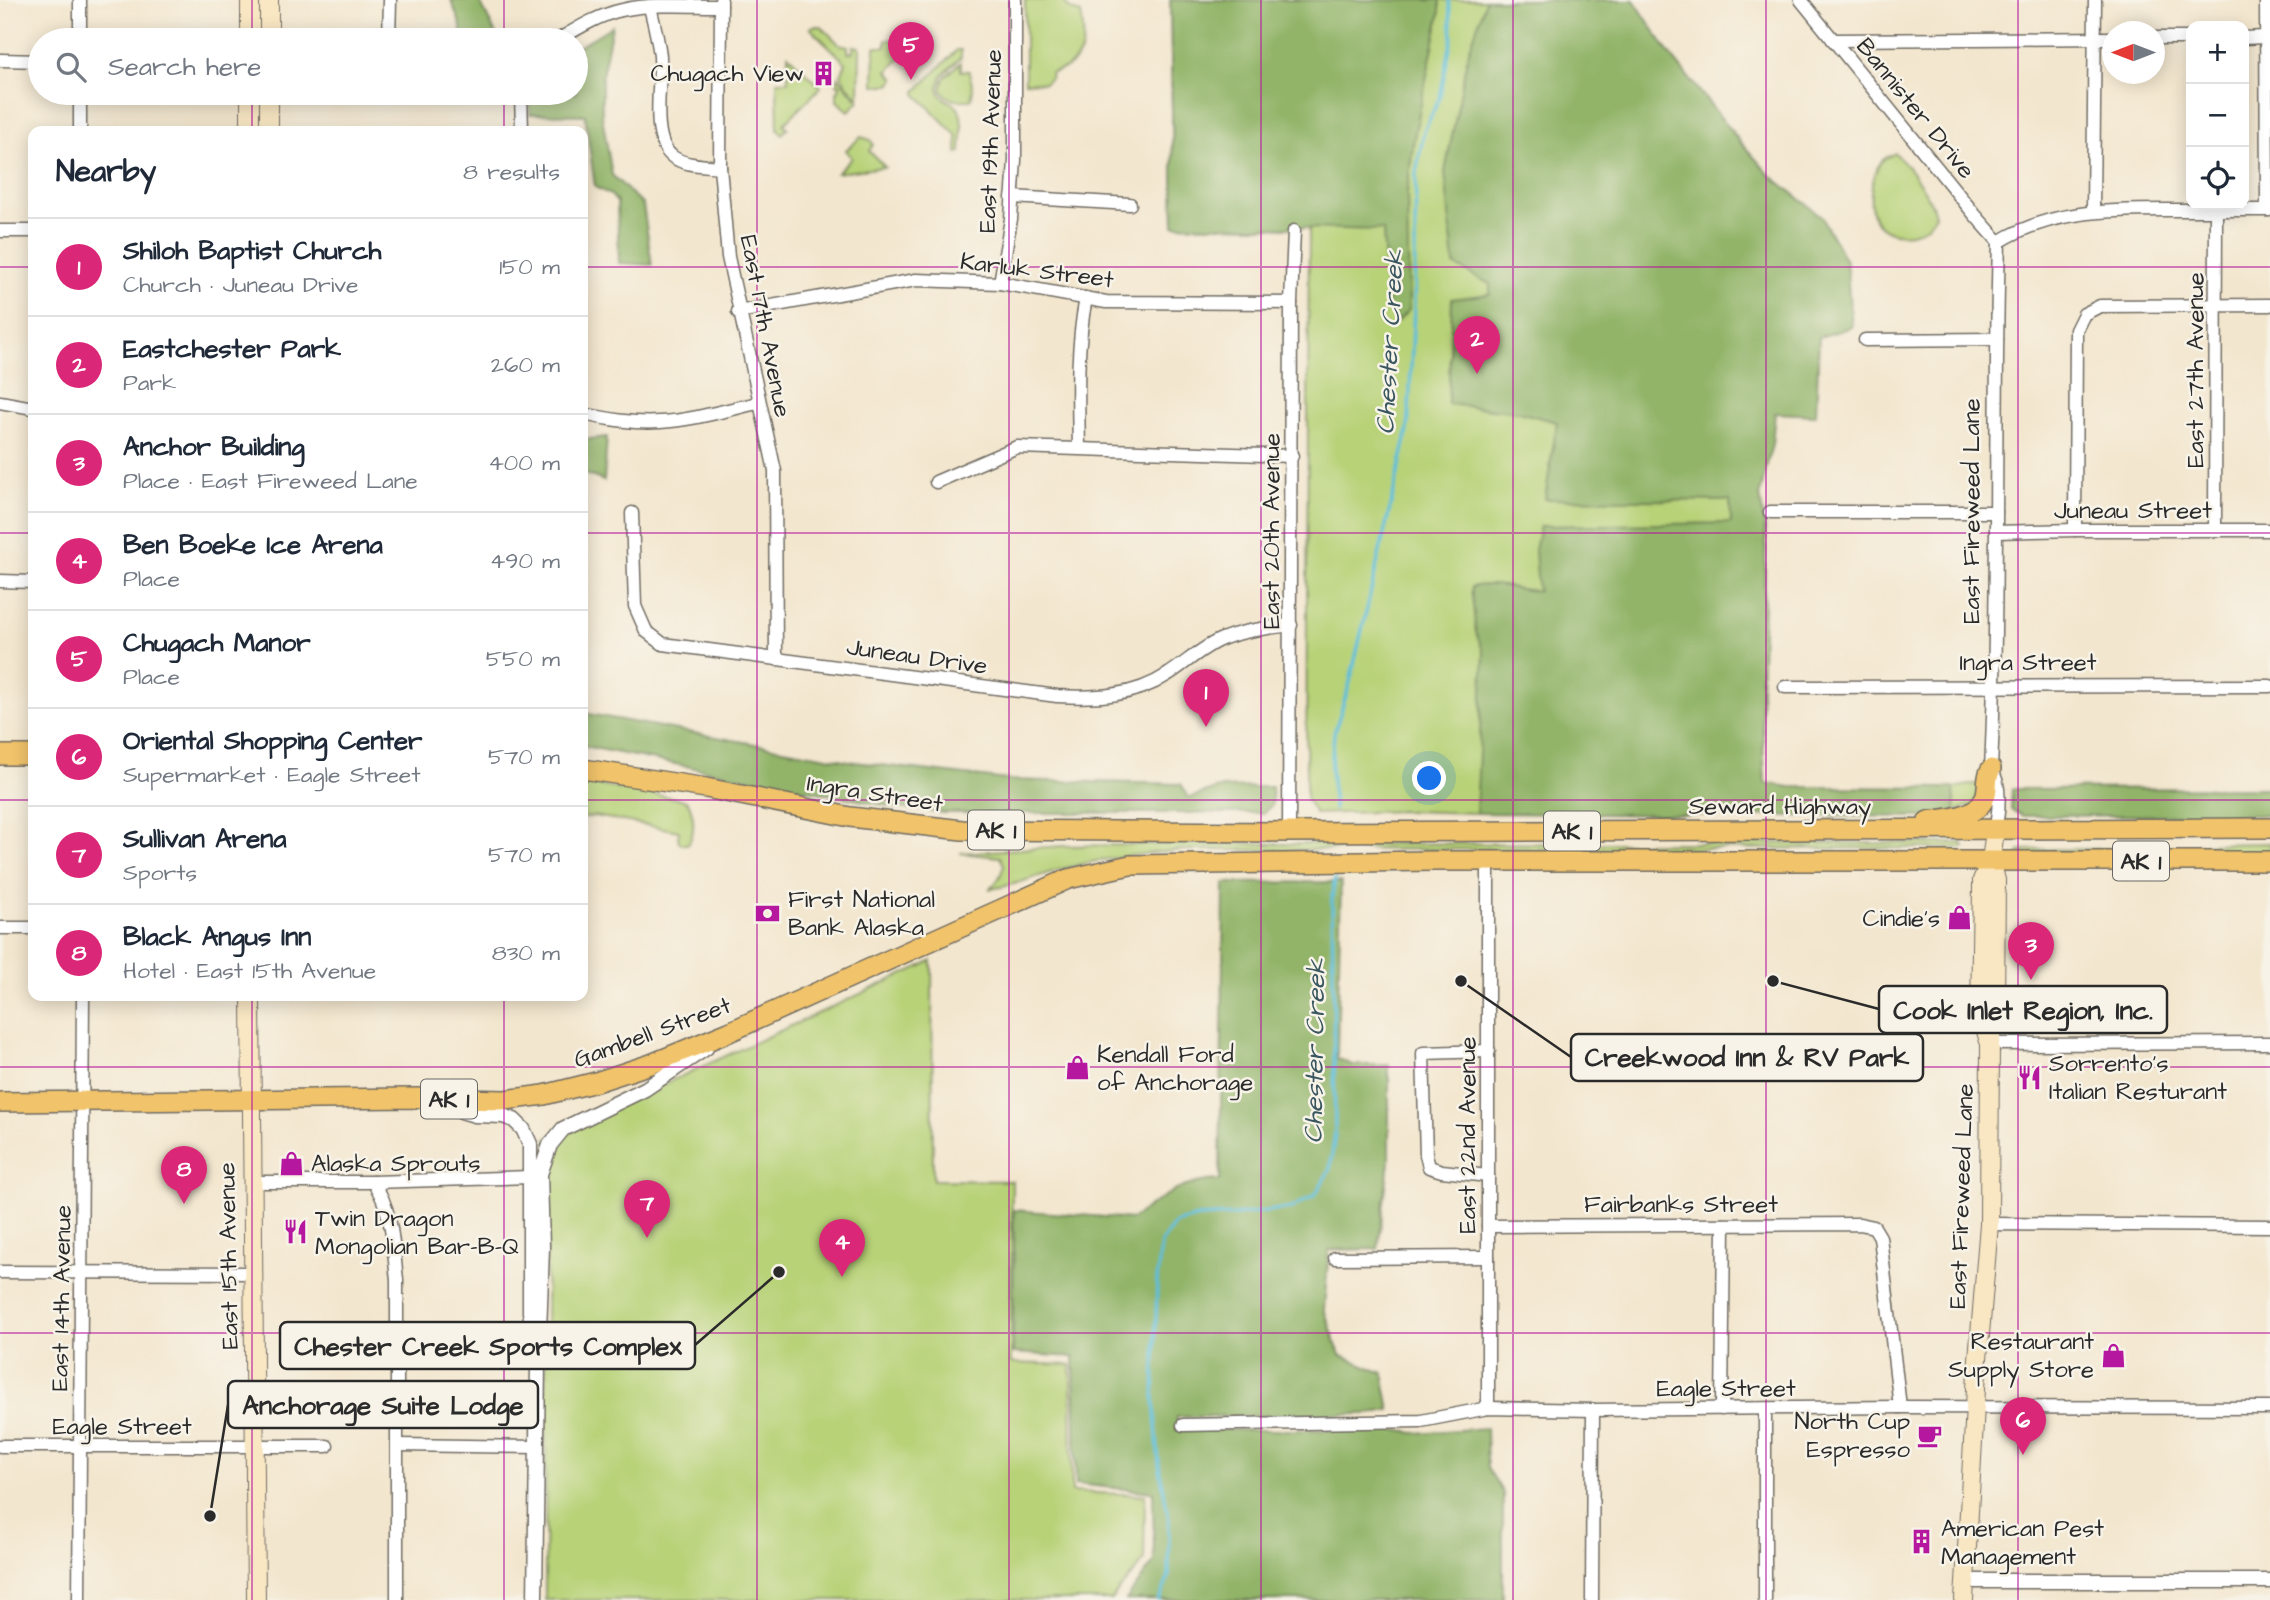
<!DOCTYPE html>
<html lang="en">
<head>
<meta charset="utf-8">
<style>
	body { margin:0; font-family:"Architects Daughter",sans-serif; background:#f6f6f7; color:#1f2937 }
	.controls { position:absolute; right:21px; top:21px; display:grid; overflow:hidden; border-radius:14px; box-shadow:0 4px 18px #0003 }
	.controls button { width:63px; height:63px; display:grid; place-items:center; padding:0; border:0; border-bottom:2px solid #e0e1e3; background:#fff; color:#1f2937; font:35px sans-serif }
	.compass { position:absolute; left:2102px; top:21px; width:63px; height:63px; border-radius:50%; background:#fff; box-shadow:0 4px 18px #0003; rotate:270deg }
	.you { position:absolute; left:1430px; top:779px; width:24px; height:24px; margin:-18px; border:5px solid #fff; border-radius:50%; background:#1a73e8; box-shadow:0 0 0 10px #1a73e833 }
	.badge { display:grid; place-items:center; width:46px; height:46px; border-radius:50%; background:#db2777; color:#fff; font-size:23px; font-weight:700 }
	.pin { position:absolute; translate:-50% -58px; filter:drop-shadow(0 2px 4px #0008) }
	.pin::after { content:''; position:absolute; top:37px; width:24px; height:21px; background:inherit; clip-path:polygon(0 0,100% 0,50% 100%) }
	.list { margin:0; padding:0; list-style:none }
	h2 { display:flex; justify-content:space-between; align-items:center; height:91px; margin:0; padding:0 28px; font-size:30px }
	h2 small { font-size:23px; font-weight:400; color:#747a83 }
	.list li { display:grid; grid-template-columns:46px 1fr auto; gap:21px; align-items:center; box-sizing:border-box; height:98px; padding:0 28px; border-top:2px solid #e0e1e3 }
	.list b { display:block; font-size:26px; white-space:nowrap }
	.list p { margin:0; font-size:23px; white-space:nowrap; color:#747a83 }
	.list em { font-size:23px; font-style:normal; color:#747a83 }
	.icon { flex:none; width:38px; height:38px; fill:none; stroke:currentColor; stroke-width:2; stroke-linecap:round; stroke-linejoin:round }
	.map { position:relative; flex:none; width:2270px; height:1600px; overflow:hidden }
	.search { position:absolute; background:#fff; box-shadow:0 4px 18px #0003; left:28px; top:28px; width:560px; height:77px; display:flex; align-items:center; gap:18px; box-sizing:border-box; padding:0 24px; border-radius:38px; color:#747a83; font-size:26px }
	.panel { position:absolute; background:#fff; box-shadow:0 4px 18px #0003; left:28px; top:126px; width:560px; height:875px; border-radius:14px }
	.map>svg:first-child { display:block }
</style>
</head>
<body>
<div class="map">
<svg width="2270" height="1600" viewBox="0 0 2270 1600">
	<rect width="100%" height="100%" fill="#f7f3e8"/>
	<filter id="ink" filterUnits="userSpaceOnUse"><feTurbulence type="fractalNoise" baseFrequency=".0143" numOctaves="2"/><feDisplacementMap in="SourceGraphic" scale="14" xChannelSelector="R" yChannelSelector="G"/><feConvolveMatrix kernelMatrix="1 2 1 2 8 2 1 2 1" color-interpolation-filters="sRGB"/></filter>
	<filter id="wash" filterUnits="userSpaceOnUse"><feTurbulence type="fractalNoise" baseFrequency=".00686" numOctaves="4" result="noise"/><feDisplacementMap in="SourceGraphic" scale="28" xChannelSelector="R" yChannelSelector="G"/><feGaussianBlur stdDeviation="1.57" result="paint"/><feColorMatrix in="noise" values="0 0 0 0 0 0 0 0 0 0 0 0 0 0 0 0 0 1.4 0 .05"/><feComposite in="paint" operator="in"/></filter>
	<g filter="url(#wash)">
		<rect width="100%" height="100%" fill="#f3e6ce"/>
		<!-- green -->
		<g fill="#b7d277" stroke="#717e51" stroke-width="2">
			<path d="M1025 0H1062L1070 9 1081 14C1087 45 1084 66 1050 73L1051 77 1045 83 1025 82Z"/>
			<polygon points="1170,0 1527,0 1746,450 1738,802 1477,810 1476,813 1403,811 1315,814 1306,798 1309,228 1174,225"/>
			<polygon points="813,26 821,26 839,44 848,46 848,53 853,52 853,46 860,47 859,98 847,85 841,75 846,63 810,28"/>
			<polygon points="886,40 918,40 888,71 895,79 890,85 874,85 875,47 886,47"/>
			<path d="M957 50H961V57L942 76 938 88C941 101 949 99 957 107 965 116 961 141 961 152L957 153V136L916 94V91Z"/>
			<polygon points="788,55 821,87 784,124 788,128 782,134 778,129 777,81 788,81"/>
			<path d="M961 62V71H969L973 90 971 100C958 100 948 102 941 89L944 78Z"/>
			<polygon points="838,77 859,101 849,111 837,101 837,91 839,90 840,85 837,85"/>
			<polygon points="861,137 871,140 873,145 869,151 885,167 837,173 852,158 846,150"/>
			<path d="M1895 153C1908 164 1933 200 1935 216 1932 220 1928 226 1924 228 1912 236 1889 236 1878 224 1866 210 1870 176 1881 162 1884 158 1890 156 1895 153Z"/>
			<path d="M583 783 681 799 688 802C694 815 696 831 688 844H681L678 839 679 831 595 816 583 818Z"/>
			<polygon points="1980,783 1975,804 1955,811 1954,788"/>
			<path d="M1962 843 1964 848 1184 850C1143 853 1102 858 1062 869 1037 876 1015 886 989 889 998 883 1001 875 1004 865L1000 857 960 853 1064 846 1186 844Z"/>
			<polygon points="2270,843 2270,853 2019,854 2020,850 2161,848 2205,844"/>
			<polygon points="932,961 933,1180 1012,1181 1011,1363 1071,1365 1072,1492 1145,1495 1144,1561 1111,1600 545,1600 547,1138"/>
		</g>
		<!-- forest -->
		<g fill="#91b468" stroke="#5e704a" stroke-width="2">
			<polygon points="451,0 479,0 499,40 461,40 461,26"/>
			<polygon points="1170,0 1440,0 1440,13 1414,138 1407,192 1409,310 1398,321 1387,308 1383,230 1174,225"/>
			<path d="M1486 0H1634L1668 52 1738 139 1769 174 1821 216 1846 261 1852 327 1819 337 1816 415 1775 413 1772 444 1760 494 1766 539 1761 692 1765 783 1790 787 1954 788 1955 811 1931 817 1476 813 1484 653 1476 633 1471 587C1494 581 1515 590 1538 591L1535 550 1540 526 1731 523 1730 501 1545 499 1557 422 1519 412 1448 404 1452 299 1490 294V284L1454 265 1445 172 1468 54Z"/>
			<polygon points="612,26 602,76 602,116 612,175 643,205 652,265 619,263 617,202 611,195 595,187 585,115 530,114 529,93 576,93 576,48"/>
			<polygon points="607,437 604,481 583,473 583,440"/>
			<polygon points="583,713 855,762 1008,780 1181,784 1189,798 1219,788 1272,787 1272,805 1263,813 944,813 899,808 583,746"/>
			<polygon points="2270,788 2270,815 2023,816 2011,810 2012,789"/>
			<path d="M1341 882 1337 1058 1352 1065H1389V1162L1378 1249 1329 1250 1324 1309 1340 1355 1383 1373 1390 1410 1367 1414 1177 1417 1176 1430H1395L1415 1433 1486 1428 1487 1467 1503 1493V1600H1126L1154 1562 1153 1492 1076 1484 1074 1357 1013 1353 1014 1210 1132 1219C1161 1197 1182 1181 1220 1180L1224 883Z"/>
		</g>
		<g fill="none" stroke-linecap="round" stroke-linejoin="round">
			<!-- stream -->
			<g stroke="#5cbeda" stroke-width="3.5">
				<polyline points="1334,809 1331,768 1334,733 1349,686 1408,430 1414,308 1416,173 1424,131 1440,97 1452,37 1449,0"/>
				<polyline points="1159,1600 1169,1577 1169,1520 1159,1464 1154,1401 1157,1280 1161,1243 1175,1223 1198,1217 1236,1215 1291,1208 1315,1195 1330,1169 1335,1133 1332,896 1335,879"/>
			</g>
		</g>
	</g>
	<g filter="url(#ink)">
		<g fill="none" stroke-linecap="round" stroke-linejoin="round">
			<defs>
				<g id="minor">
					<polyline points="80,0 80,40"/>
					<polyline points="721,0 720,167 728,257 775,471 776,659"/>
					<polyline points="1801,0 1975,215 1999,242"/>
					<polyline points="2266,0 2267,210"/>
					<path d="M650 7C654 23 658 39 660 56 662 82 649 140 673 157 686 166 705 165 720 167"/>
					<polyline points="2154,38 2191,38"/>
					<polyline points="2244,38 2265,37"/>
					<polyline points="389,40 390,0"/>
					<path d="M558 40C578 28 599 15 622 10 654 3 689 6 721 6"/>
					<polyline points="1833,40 2112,38"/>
					<polyline points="0,60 40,61"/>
					<polyline points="80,93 80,131"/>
					<polyline points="521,93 522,131"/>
					<polyline points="1012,197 1130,204"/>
					<polyline points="2093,212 2095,0"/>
					<polyline points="0,231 33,231"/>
					<path d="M1999 242C2050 210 2109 210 2167 210 2201 210 2236 210 2270 210"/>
					<polyline points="1000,283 1011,219 1015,160 1015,0"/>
					<polyline points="738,312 916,280 1000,283 1106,302 1291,303"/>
					<polyline points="1865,340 1997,339"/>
					<polyline points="0,402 33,408"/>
					<path d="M583 414C608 419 634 424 660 422 694 420 726 410 758 403"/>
					<path d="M1079 448C1078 397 1076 348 1086 298"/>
					<polyline points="936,482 1017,447 1292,456"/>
					<polyline points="1770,512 1996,512"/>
					<path d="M632 513 635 606 646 631 663 644 1057 696C1095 698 1134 697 1167 675 1185 664 1202 647 1222 639 1244 630 1268 628 1291 625"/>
					<polyline points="2075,530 2076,330 2084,314 2100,306 2270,305"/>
					<polyline points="2215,531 2216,210"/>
					<polyline points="1996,532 2075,530 2270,530"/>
					<polyline points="0,581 33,582"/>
					<polyline points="1785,687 2270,686"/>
					<path d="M1995 830C1999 813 2002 784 1991 769 1999 594 1994 418 1999 242"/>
					<polyline points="1289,832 1291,303 1294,231"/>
					<polyline points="1488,861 1488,1408"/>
					<polyline points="0,928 33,928"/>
					<polyline points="1990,1044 2270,1043"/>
					<polyline points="1488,1176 1442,1171 1429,1167 1426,1155 1423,1053 1489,1051"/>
					<polyline points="252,1182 373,1182 530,1177"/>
					<path d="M373 1182C393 1210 393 1246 397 1280V1600"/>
					<polyline points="1989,1224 2270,1226"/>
					<polyline points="1488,1226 1860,1224 1874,1227 1880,1237 1900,1407"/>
					<polyline points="1335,1258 1488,1257"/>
					<polyline points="0,1272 254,1273"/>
					<polyline points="1722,1409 1724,1225"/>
					<polyline points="1183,1425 1421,1421 1488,1408 1593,1410 1900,1407 2270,1408"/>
					<polyline points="398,1445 537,1447"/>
					<polyline points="0,1446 327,1446"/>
					<polyline points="79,1600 83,996"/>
					<polyline points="1592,1600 1593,1410"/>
					<polyline points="1765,1600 1765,1410"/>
				</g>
				<g id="tertiary">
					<polyline points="434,1103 475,1115 503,1116 514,1120 523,1129 530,1144 530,1312 533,1331"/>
					<polyline points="1965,1581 2270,1581"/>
					<polyline points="535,1600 538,1363 542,1247 540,1174 550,1145 563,1129 645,1089 706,1048"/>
				</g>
				<g id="secondary">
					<polyline points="250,0 250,40"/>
					<polyline points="269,40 269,0"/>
					<polyline points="269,93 269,131"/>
					<polyline points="250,131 250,93"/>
					<polyline points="251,996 256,1600"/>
					<polyline points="1989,1041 1980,1012 1982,887 1982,880 1991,861 1995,830"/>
					<polyline points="1964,1600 1977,1371 1989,1224 1990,1044 1995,1013 1996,880 1991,861"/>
				</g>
				<g id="trunk">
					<polyline points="0,755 33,755"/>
					<polyline points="583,769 706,788 850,817 962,830 1289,832 2270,828"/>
					<path d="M1928 821C1946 818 1977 818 1985 797 1989 788 1985 778 1991 769"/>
					<polyline points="0,1102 416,1098 505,1100 544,1095 596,1082 651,1064 729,1032 1068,879 1130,865 1435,861 2270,861"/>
				</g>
			</defs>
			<!-- minor casing -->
			<use href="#minor" stroke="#716c64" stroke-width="15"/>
			<!-- tertiary casing -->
			<use href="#tertiary" stroke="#716c64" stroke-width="17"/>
			<!-- secondary casing -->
			<use href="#secondary" stroke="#716c64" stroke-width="20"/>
			<!-- trunk casing -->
			<use href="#trunk" stroke="#716c64" stroke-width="22"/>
			<!-- minor -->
			<use href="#minor" stroke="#fff" stroke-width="12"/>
			<!-- tertiary -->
			<use href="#tertiary" stroke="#fff" stroke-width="14"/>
			<!-- secondary -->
			<use href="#secondary" stroke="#f9e7c3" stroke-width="18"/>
			<!-- trunk -->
			<use href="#trunk" stroke="#f1c36a" stroke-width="19"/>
		</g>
	</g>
	<!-- grid -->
	<path fill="none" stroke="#b5179e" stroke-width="2" stroke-opacity="0.55" d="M252 0V40M504 0V40M757 0V1600M1009 0V1600M1261 0V1600M1513 0V1600M1766 0V1600M2018 0V1600M252 93V131M504 93V131M0 267H33M583 267H2270M0 533H33M583 533H2270M0 800H33M583 800H2270M252 996V1600M504 996V1600M0 1067H2270M0 1333H2270"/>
	<!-- icons -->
	<defs>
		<symbol id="building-bare" viewBox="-9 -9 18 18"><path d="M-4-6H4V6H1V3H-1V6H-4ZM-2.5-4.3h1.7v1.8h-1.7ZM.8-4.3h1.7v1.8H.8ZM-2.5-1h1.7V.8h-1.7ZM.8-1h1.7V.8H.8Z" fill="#b5179e" stroke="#f7f3e8" stroke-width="2.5" paint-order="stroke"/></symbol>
		<symbol id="bank-bare" viewBox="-9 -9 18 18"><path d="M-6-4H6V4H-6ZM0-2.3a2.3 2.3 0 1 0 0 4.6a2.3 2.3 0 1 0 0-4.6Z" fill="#b5179e" stroke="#f7f3e8" stroke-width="2.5" paint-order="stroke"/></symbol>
		<symbol id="shop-bare" viewBox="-9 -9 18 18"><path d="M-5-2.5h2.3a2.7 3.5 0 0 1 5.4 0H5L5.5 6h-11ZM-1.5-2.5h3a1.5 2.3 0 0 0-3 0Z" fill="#b5179e" stroke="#f7f3e8" stroke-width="2.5" paint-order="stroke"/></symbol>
		<symbol id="restaurant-bare" viewBox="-9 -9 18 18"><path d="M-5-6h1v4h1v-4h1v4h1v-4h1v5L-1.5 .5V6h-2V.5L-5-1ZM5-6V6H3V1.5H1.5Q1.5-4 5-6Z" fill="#b5179e" stroke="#f7f3e8" stroke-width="2.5" paint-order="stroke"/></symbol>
		<symbol id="cafe-bare" viewBox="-9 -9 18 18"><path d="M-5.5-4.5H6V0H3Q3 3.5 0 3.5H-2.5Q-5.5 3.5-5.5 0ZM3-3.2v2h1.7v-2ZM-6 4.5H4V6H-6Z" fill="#b5179e" stroke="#f7f3e8" stroke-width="2.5" paint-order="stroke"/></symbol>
	</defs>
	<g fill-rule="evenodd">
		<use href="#building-bare" x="806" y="56" width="35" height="35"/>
		<use href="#bank-bare" x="750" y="896" width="35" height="35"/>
		<use href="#shop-bare" x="1942" y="900" width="35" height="35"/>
		<use href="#shop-bare" x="1060" y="1050" width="35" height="35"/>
		<use href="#restaurant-bare" x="2012" y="1060" width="35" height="35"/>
		<use href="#shop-bare" x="274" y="1146" width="35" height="35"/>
		<use href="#restaurant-bare" x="278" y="1214" width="35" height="35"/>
		<use href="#shop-bare" x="2096" y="1338" width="35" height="35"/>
		<use href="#cafe-bare" x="1912" y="1418" width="35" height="35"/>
		<use href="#building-bare" x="1904" y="1524" width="35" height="35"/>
	</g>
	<g text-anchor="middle" stroke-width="5" stroke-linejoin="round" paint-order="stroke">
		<!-- shield labels -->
		<g fill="#f7f3e8" stroke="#686764" stroke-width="2">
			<rect x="968" y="810.5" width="56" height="39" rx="5"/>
			<rect x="1544" y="811.5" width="56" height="39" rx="5"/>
			<rect x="2113" y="841.5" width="56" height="39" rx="5"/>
			<rect x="421" y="1079.5" width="56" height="39" rx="5"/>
		</g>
		<g font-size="23" font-weight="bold" fill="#2b2b2b">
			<text x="996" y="838">AK 1</text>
			<text x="1572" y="839">AK 1</text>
			<text x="2141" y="869">AK 1</text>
			<text x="449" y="1107">AK 1</text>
		</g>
		<!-- poi labels -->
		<g font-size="24" fill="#2b2b2b" stroke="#f7f3e8" text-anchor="start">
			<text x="804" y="81" text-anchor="end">Chugach View</text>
			<text x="788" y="907">First National<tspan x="788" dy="28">Bank Alaska</tspan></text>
			<text x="1940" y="926" text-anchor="end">Cindie's</text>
			<text x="1097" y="1062">Kendall Ford<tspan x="1097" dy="28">of Anchorage</tspan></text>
			<text x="2049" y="1071">Sorrento's<tspan x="2049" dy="28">Italian Resturant</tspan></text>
			<text x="311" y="1171">Alaska Sprouts</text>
			<text x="315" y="1226">Twin Dragon<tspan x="315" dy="28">Mongolian Bar-B-Q</tspan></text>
			<text x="2094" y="1349" text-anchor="end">Restaurant<tspan x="2094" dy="28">Supply Store</tspan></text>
			<text x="1910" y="1429" text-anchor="end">North Cup<tspan x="1910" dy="28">Espresso</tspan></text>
			<text x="1941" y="1536">American Pest<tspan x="1941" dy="28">Management</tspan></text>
		</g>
		<!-- street labels -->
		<g font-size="24" fill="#2b2b2b" stroke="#f7f3e8">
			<text transform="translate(1916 108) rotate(51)" y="8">Bannister Drive</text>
			<text transform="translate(990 141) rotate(-88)" y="8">East 19th Avenue</text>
			<text transform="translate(1037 270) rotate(7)" y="8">Karluk Street</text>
			<text transform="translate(766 326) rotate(79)" y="8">East 17th Avenue</text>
			<text transform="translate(2195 370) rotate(-90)" y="8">East 27th Avenue</text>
			<text x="2133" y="518">Juneau Street</text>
			<text transform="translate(1971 511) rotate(-90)" y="8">East Fireweed Lane</text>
			<text transform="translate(1271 531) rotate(-90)" y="8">East 20th Avenue</text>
			<text transform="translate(917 656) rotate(8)" y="8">Juneau Drive</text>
			<text x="2028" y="670">Ingra Street</text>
			<text transform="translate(875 793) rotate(9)" y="8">Ingra Street</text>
			<text x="1780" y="814">Seward Highway</text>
			<text transform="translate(652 1032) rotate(-20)" y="8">Gambell Street</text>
			<text transform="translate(1467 1135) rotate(-90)" y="8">East 22nd Avenue</text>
			<text transform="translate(1961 1196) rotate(-88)" y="8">East Fireweed Lane</text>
			<text x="1681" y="1212">Fairbanks Street</text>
			<text transform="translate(228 1256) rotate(-91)" y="8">East 15th Avenue</text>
			<text transform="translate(61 1298) rotate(-89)" y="8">East 14th Avenue</text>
			<text x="1726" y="1396">Eagle Street</text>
			<text x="122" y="1434">Eagle Street</text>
		</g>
		<!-- water labels -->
		<g font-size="26" font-style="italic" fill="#3a5760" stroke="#f7f3e8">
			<text transform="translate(1389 342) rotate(-87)" y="9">Chester Creek</text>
			<text transform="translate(1314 1051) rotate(-89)" y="9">Chester Creek</text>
		</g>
	</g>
	<!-- callouts -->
	<path fill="none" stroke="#2b2b2b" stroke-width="2.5" d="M1773 981L1879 1009M1461 981L1571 1057M779 1272L695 1345M210 1516L228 1405"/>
	<g fill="#2b2b2b" stroke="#f7f3e8" stroke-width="2.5">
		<circle cx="1773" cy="981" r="7"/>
		<circle cx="1461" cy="981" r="7"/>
		<circle cx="779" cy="1272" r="7"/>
		<circle cx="210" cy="1516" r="7"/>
	</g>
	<g fill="#f7f3e8" stroke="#2b2b2b" stroke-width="2.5">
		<rect x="1879" y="986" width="288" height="47" rx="7"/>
		<rect x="1571" y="1034" width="352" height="47" rx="7"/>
		<rect x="280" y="1322" width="415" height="47" rx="7"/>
		<rect x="228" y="1381" width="310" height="47" rx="7"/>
	</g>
	<g font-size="26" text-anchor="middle" font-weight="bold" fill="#2b2b2b">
		<text x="2023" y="1019">Cook Inlet Region, Inc.</text>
		<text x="1747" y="1066">Creekwood Inn &amp; RV Park</text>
		<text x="488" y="1355">Chester Creek Sports Complex</text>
		<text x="383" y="1414">Anchorage Suite Lodge</text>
	</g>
</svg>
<div class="controls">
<button>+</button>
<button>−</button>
<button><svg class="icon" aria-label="locate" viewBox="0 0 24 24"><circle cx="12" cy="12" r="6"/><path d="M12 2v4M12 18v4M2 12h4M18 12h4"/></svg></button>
</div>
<svg class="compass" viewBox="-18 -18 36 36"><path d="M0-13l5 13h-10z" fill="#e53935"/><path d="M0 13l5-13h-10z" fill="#747a83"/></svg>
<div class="you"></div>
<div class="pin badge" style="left:1206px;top:727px">1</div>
<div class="pin badge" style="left:1477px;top:374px">2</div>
<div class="pin badge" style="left:2031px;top:980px">3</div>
<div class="pin badge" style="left:842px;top:1277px">4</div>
<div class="pin badge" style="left:911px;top:80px">5</div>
<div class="pin badge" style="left:2023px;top:1455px">6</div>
<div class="pin badge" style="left:647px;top:1238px">7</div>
<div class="pin badge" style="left:184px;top:1204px">8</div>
<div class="search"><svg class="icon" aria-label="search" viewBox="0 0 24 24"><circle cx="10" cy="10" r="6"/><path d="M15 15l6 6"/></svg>Search here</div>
<section class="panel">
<h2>Nearby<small>8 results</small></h2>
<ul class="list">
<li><span class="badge">1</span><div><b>Shiloh Baptist Church</b><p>Church · Juneau Drive</p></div><em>150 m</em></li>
<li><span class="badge">2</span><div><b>Eastchester Park</b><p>Park</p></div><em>260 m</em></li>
<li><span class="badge">3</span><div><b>Anchor Building</b><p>Place · East Fireweed Lane</p></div><em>400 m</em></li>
<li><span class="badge">4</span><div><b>Ben Boeke Ice Arena</b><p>Place</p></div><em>490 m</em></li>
<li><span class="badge">5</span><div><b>Chugach Manor</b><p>Place</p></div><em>550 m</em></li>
<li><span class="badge">6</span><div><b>Oriental Shopping Center</b><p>Supermarket · Eagle Street</p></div><em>570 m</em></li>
<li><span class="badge">7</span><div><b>Sullivan Arena</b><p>Sports</p></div><em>570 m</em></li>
<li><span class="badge">8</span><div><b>Black Angus Inn</b><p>Hotel · East 15th Avenue</p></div><em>830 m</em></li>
</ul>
</section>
</div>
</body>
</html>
